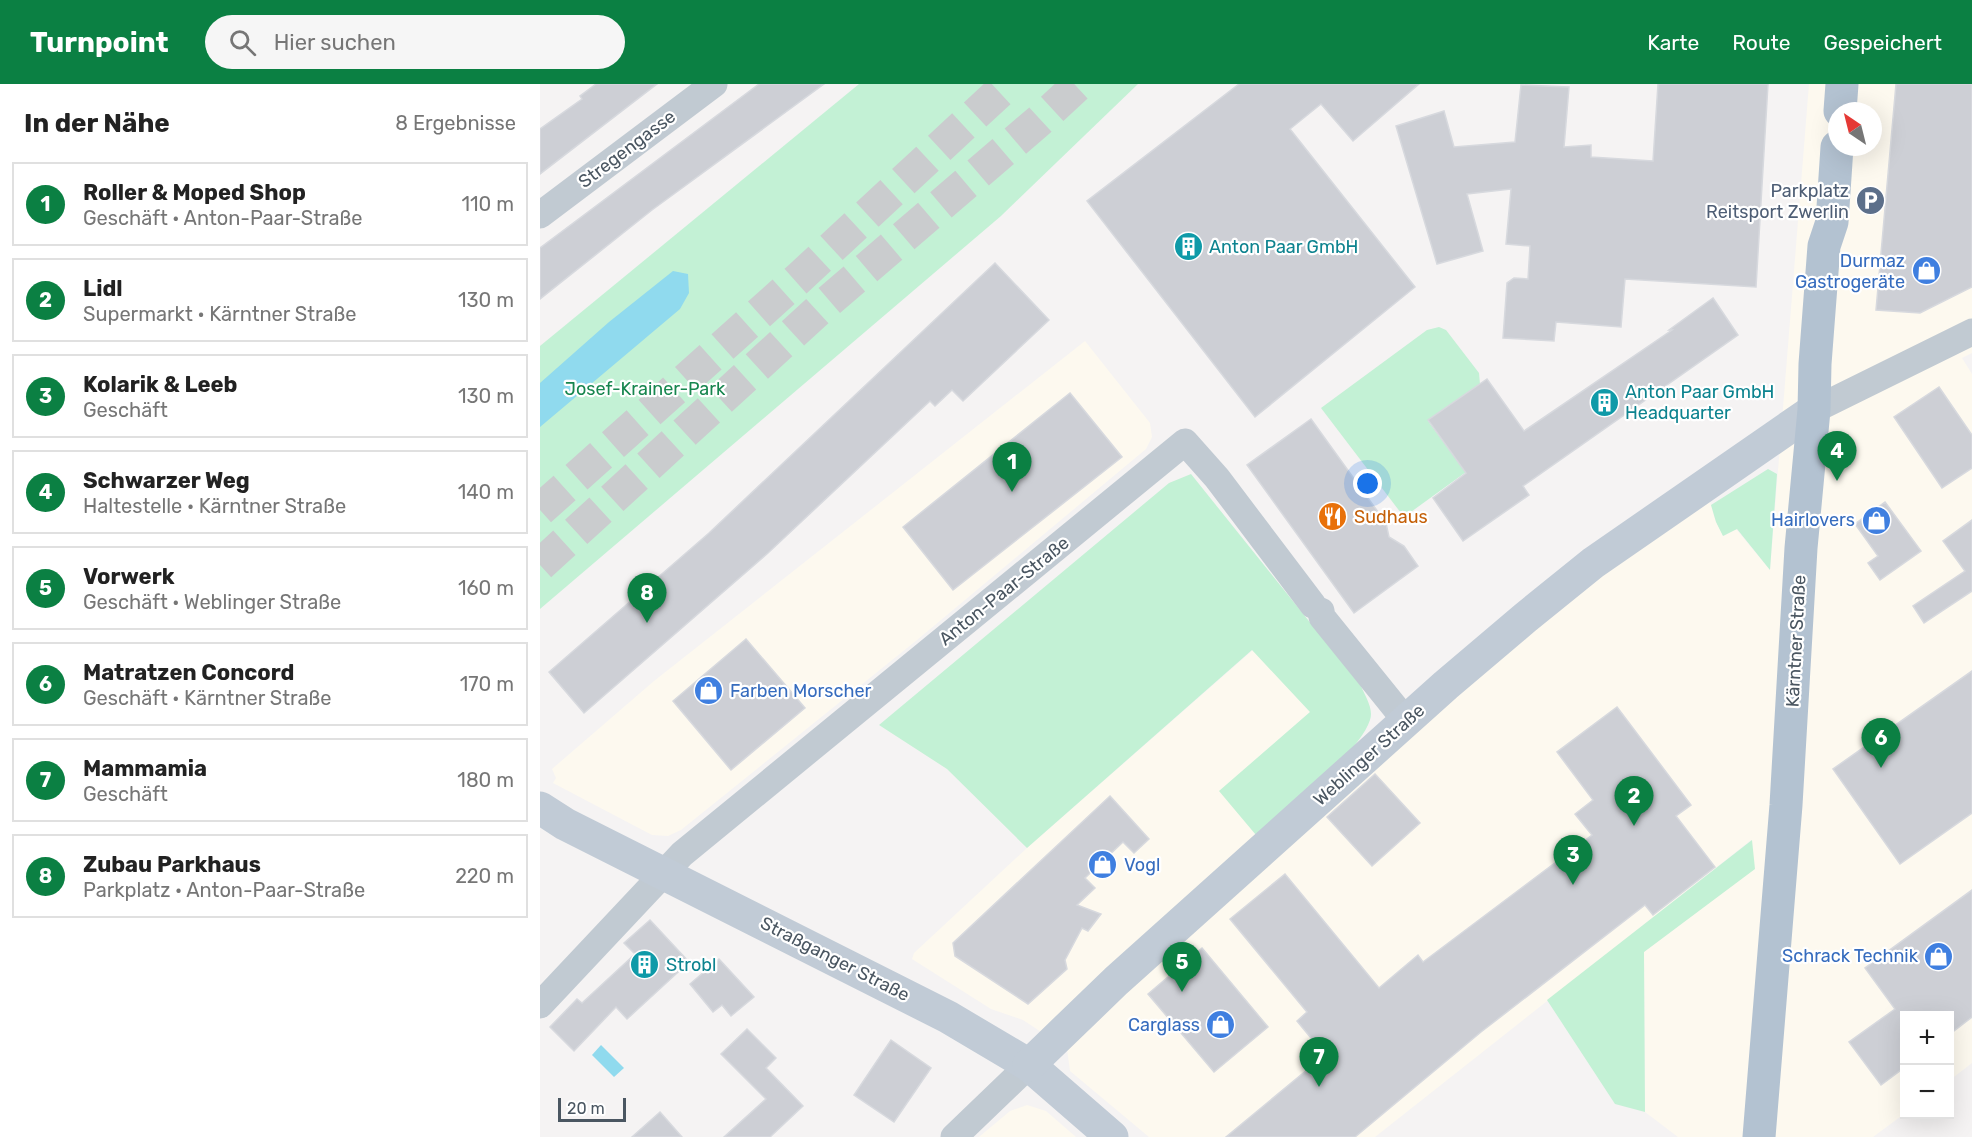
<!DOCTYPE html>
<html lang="de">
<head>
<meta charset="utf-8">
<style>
	body { margin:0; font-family:Rubik,sans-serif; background:#f6f6f6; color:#222 }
	.controls { position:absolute; right:18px; bottom:18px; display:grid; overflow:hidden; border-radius:0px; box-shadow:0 6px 24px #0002 }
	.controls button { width:54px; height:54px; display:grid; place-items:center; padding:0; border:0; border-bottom:2px solid #e0e0e0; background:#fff; color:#222; font:30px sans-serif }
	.compass { position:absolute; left:1288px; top:18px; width:54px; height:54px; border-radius:50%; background:#fff; box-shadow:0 6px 24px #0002; rotate:325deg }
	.scale { position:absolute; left:18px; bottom:15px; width:68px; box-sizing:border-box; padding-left:6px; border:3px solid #4a5661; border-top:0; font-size:16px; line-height:21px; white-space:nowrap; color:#4a5661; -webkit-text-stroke:4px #fff; paint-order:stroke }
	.you { position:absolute; left:828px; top:400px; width:21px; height:21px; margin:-15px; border:4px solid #fff; border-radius:50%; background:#1a73e8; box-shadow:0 0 0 9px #1a73e833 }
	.badge { display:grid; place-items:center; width:39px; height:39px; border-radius:50%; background:#0b8043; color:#fff; font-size:20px; font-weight:700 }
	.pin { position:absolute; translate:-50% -50px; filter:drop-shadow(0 2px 3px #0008) }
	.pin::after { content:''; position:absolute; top:32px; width:21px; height:18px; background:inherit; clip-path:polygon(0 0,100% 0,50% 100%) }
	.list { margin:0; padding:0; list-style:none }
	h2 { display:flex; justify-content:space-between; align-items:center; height:78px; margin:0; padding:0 24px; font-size:26px }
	h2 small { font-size:20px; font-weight:400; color:#767676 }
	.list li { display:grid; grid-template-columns:39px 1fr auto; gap:18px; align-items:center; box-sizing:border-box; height:84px; margin:0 12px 12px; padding:0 12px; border:2px solid #e0e0e0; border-radius:0px }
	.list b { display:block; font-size:22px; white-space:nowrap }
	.list p { margin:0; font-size:20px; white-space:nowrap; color:#767676 }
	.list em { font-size:20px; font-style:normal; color:#767676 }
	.icon { flex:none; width:33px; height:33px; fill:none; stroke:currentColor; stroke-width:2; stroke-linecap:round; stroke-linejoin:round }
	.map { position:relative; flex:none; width:1432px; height:1053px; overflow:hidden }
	header { display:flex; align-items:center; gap:36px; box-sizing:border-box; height:84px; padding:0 30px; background:#0b8043; color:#fff }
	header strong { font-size:28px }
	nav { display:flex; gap:33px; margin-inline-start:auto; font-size:21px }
	.search { width:420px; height:54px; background:#f6f6f6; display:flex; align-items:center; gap:15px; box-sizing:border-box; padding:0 21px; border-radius:33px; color:#767676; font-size:22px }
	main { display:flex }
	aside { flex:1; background:#fff }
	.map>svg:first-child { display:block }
</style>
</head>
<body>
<header>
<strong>Turnpoint</strong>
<div class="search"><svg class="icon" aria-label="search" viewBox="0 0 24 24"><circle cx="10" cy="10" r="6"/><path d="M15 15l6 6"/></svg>Hier suchen</div>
<nav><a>Karte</a><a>Route</a><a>Gespeichert</a></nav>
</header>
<main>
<aside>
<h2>In der Nähe<small>8 Ergebnisse</small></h2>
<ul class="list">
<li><span class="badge">1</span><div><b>Roller &amp; Moped Shop</b><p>Geschäft · Anton-Paar-Straße</p></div><em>110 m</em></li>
<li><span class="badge">2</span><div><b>Lidl</b><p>Supermarkt · Kärntner Straße</p></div><em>130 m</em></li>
<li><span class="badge">3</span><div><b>Kolarik &amp; Leeb</b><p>Geschäft</p></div><em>130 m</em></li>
<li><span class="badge">4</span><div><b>Schwarzer Weg</b><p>Haltestelle · Kärntner Straße</p></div><em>140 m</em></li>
<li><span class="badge">5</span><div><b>Vorwerk</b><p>Geschäft · Weblinger Straße</p></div><em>160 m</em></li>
<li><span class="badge">6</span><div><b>Matratzen Concord</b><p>Geschäft · Kärntner Straße</p></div><em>170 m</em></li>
<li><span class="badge">7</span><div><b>Mammamia</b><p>Geschäft</p></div><em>180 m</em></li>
<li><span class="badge">8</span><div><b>Zubau Parkhaus</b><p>Parkplatz · Anton-Paar-Straße</p></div><em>220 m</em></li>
</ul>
</aside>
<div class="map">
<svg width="1432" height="1053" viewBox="0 0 1432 1053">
	<rect width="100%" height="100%" fill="#f5f3f3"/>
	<!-- commercial -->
	<g fill="#fdf9ef" fill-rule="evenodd">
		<path d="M1269 0H1432V269L1422 274 1432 290V979L1410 996V932H1364V1030L1333 1053H1138L1105 1028 1104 868 1214 785 1211 756 835 1053H609L530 987 527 965 483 936 451 925 372 875 374 869 487 764 713 566 770 628 680 707 716 751 933 596 1074 481 1170 418 1176 438 1184 452 1196 445 1230 486ZM1297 27H1333V63H1297Z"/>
		<polygon points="545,257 610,339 612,353 606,365 377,556 141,746 128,752 112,751 13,699 16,694 12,685 114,597"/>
		<polygon points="487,1021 506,1027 536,1053 439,1053 470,1027"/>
	</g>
	<!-- green -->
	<g fill="#c3f1d5">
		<polygon points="319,0 598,0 461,132 0,525 0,262"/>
		<polygon points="899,243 906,246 939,289 940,300 888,337 910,367 939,346 955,367 864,433 781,324 887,246"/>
		<polygon points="1228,385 1237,390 1230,486 1197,445 1183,452 1176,438 1171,421"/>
		<path d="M651 390 821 602C825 612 834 625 830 636 818 672 745 725 716 751L679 707 770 628 712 566 487 764 407 685 339 641 629 399Z"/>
		<polygon points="1212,756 1215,785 1104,868 1105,1028 1075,1020 1007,916"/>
	</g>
	<!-- water -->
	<g fill="#90daee">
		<polygon points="133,187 148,190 149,209 140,225 0,343 0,299 69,238"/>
		<polygon points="61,961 84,984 74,993 52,971"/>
	</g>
	<!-- building -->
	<g fill="#cdcfd5" stroke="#d7d9de" stroke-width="1.5">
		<polygon points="56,0 117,0 0,90 0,45 42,15 40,12"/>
		<polygon points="219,0 284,0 112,126 0,215 0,164"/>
		<polygon points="699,0 879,0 813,57 781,20 750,45 875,203 715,333 547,117"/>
		<polygon points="1118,0 1228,0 1216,203 1085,195 1081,243 1016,238 1014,257 963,254 967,199 974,194 988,195 990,162 966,160 971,105 927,110 943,167 897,180 856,42 904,27 914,63 975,58 981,1 1029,3 1024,63 1051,61 1051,73 1113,77"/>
		<polygon points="1356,0 1432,0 1432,203 1380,229 1336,226"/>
		<polygon points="455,179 509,236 423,317 412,306 395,322 390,317 228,469 44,629 9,588 169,449"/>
		<polygon points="1173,214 1198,251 983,402 989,411 923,457 893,414 926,389 888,336 947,295 984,347 1132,246 1129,246"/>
		<polygon points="1399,303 1432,351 1432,384 1402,404 1354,333"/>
		<polygon points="530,309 582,373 413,506 363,443"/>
		<polygon points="771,335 846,439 849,453 864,462 878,482 814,529 707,381"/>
		<polygon points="1345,418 1381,467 1340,496 1328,479 1338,472 1315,440"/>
		<polygon points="1432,436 1432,507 1384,539 1373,522 1425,487 1403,457"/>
		<polygon points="206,555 265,624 191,686 133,617"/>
		<polygon points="1432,587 1432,729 1360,780 1293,685"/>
		<polygon points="1077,623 1151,721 1136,732 1175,783 1113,831 1105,821 941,948 815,1053 686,1053 785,971 757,937 767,928 690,835 745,790 839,904 878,871 883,878 1052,751 1035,730 1053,716 1017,668"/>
		<polygon points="835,690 880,739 832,782 787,733"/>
		<polygon points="570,712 609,755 594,769 583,758 545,794 555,804 537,821 561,830 548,847 542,844 525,876 527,885 488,920 415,872 413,859"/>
		<polygon points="1432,806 1432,933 1410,950 1410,932 1365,932 1365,983 1341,1001 1309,958 1355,925 1325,884"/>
		<polygon points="110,836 149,878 87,935 76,923 34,967 10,943 37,915 42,919 95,870 84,859"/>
		<polygon points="662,864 728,943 674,988 608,910"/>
		<polygon points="179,875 214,913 191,932 182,921 173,928 150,900"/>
		<polygon points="207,945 236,974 226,984 263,1022 230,1053 184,1053 226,1015 181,970"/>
		<polygon points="351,956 391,984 354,1038 314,1011"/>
		<polygon points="120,1028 142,1053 92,1053"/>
	</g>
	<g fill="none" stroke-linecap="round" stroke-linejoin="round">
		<!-- highway-tunnel -->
		<g stroke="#caccce" stroke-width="33" stroke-dasharray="33 16" stroke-linecap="butt">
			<polyline points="0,426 259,194 468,0"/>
			<polyline points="0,481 284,221 500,36 539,0"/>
		</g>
		<!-- street -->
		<g stroke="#c1cad2" stroke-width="27">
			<polyline points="0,131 174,0"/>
			<polyline points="1274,326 1432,248"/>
			<polyline points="781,527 782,533 866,637"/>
			<polyline points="0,921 142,770 645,358 677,394 773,521"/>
			<polyline points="414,1053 489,981"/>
		</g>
		<!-- secondary -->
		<g stroke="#c1cbd6" stroke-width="33">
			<polyline points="0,724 25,740 408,933 489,981 572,1053"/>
			<polyline points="489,981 576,897 906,601 985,534 1053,479 1274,326"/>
		</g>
		<!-- primary -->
		<g stroke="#b3c2d1" stroke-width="33">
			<polyline points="1300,27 1302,0"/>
			<polyline points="1219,1053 1246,721 1261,464 1274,326 1275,280 1284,162 1292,138 1297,63"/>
		</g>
	</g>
	<!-- icons -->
	<defs>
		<symbol id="parking-disc" viewBox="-11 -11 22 22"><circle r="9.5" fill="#5c6f8a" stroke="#fff"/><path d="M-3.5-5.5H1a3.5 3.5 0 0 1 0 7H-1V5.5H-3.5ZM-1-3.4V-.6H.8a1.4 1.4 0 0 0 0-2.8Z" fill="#fff"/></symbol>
		<symbol id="building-disc" viewBox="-11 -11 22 22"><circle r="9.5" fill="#0f9aa8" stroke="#fff"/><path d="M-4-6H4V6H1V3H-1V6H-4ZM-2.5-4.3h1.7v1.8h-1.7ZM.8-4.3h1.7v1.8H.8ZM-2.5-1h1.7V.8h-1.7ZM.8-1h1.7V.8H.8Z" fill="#fff"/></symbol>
		<symbol id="shop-disc" viewBox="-11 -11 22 22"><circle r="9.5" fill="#3f7fe0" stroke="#fff"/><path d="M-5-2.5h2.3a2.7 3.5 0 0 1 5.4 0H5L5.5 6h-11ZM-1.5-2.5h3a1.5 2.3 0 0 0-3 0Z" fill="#fff"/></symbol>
		<symbol id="restaurant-disc" viewBox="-11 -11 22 22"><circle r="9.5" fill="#e8710a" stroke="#fff"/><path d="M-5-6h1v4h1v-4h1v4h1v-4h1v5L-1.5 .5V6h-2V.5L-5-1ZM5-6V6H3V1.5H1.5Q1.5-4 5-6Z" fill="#fff"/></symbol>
	</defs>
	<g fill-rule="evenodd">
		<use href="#parking-disc" x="1314" y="100" width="33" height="33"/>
		<use href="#building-disc" x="632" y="146" width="33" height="33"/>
		<use href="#shop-disc" x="1370" y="170" width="33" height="33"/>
		<use href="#building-disc" x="1048" y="302" width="33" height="33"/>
		<use href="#restaurant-disc" x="776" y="416" width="33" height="33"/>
		<use href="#shop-disc" x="1320" y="420" width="33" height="33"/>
		<use href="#shop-disc" x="152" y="590" width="33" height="33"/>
		<use href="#shop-disc" x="546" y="764" width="33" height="33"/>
		<use href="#shop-disc" x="1382" y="856" width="33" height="33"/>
		<use href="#building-disc" x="88" y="864" width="33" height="33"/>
		<use href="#shop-disc" x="664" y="924" width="33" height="33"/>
	</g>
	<g text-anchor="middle" stroke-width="4.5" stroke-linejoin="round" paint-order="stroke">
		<!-- street labels -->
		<g font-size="18" fill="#4a5661" stroke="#fff">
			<text transform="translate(87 65) rotate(-37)" y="6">Stregengasse</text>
			<text transform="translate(464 507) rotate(-39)" y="6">Anton-Paar-Straße</text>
			<text transform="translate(1256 557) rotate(-87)" y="6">Kärntner Straße</text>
			<text transform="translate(829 671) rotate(-42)" y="6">Weblinger Straße</text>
			<text transform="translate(295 875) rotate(27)" y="6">Straßganger Straße</text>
		</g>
		<!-- service labels -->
		<g font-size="18" fill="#4e5e75" stroke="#fff" text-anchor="end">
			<text x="1309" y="113">Parkplatz<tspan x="1309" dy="21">Reitsport Zwerlin</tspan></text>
		</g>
		<!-- culture labels -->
		<g font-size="18" fill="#0d838f" stroke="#fff" text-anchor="start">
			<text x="669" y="169">Anton Paar GmbH</text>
			<text x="1085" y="314">Anton Paar GmbH<tspan x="1085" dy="21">Headquarter</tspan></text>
			<text x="126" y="887">Strobl</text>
		</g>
		<!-- shop labels -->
		<g font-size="18" fill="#366cbe" stroke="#fff" text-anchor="end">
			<text x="1365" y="183">Durmaz<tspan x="1365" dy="21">Gastrogeräte</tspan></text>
			<text x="1315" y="442">Hairlovers</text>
			<text x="190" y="613" text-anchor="start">Farben Morscher</text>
			<text x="584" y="787" text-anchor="start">Vogl</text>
			<text x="1378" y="878">Schrack Technik</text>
			<text x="660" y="947">Carglass</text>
		</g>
		<!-- park labels -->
		<g font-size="18" fill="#17864f" stroke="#fff">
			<text x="105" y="311">Josef-Krainer-Park</text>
		</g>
		<!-- food labels -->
		<g font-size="18" fill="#c56008" stroke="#fff" text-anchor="start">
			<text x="814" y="439">Sudhaus</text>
		</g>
	</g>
</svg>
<div class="controls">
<button>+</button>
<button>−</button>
</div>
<svg class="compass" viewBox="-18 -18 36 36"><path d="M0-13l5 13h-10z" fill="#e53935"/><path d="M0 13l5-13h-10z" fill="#767676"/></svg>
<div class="scale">20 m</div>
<div class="you"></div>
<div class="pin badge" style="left:472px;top:408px">1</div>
<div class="pin badge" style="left:1094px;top:742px">2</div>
<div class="pin badge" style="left:1033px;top:801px">3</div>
<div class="pin badge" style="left:1297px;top:397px">4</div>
<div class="pin badge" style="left:642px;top:908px">5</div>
<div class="pin badge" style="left:1341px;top:684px">6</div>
<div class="pin badge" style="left:779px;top:1003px">7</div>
<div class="pin badge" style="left:107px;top:539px">8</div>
</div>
</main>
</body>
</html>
